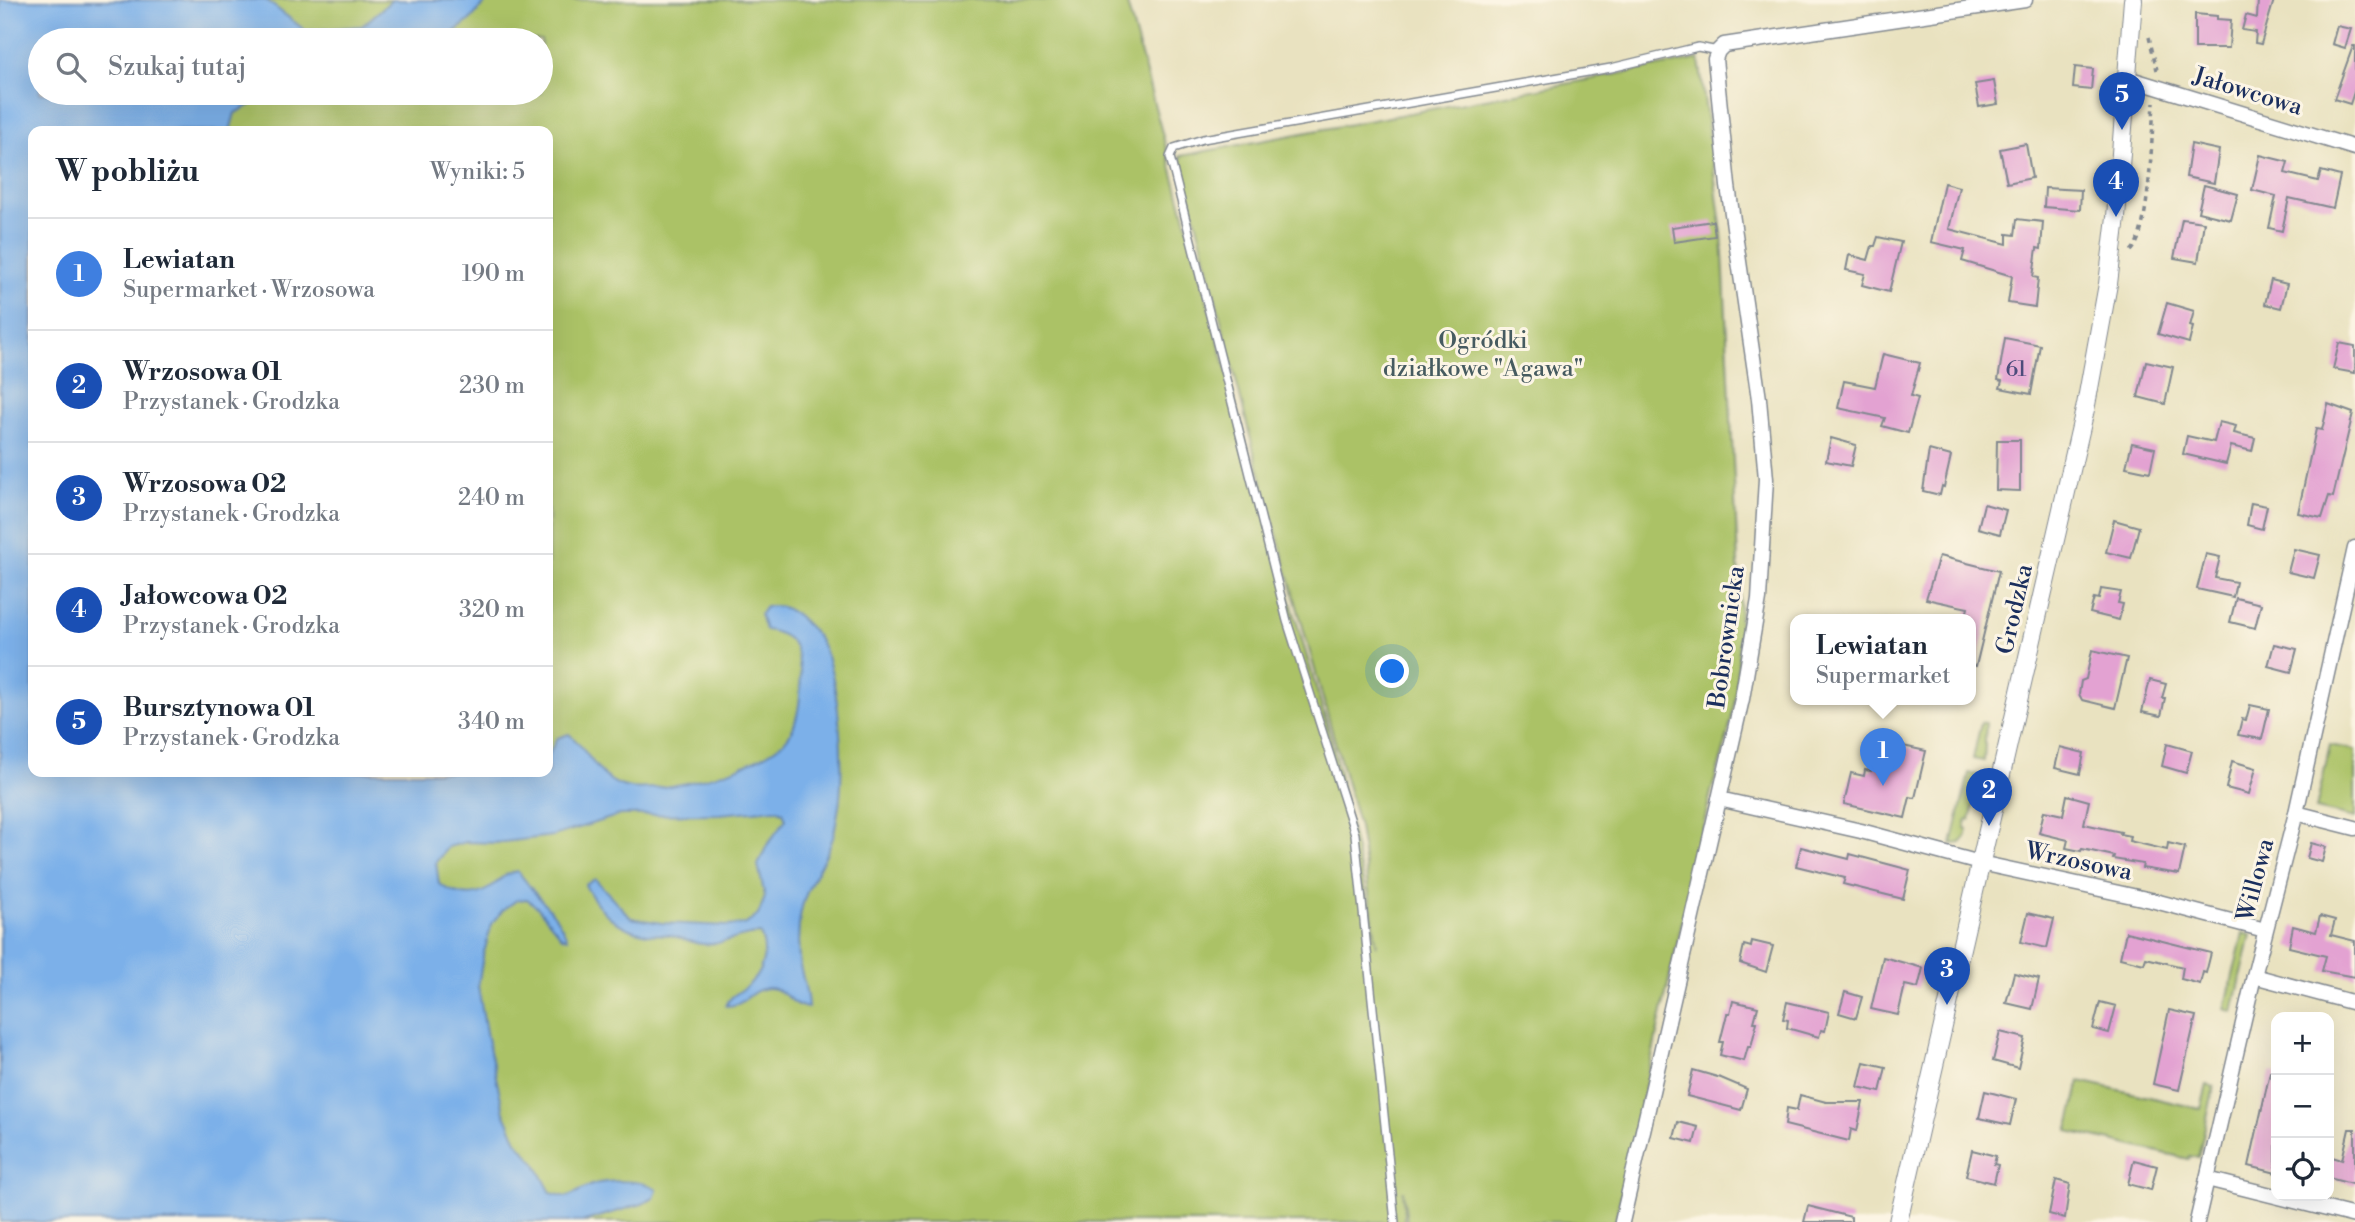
<!DOCTYPE html>
<html lang="pl">
<head>
<meta charset="utf-8">
<style>
	body { margin:0; font-family:"Libre Bodoni",serif; background:#f6f6f7; color:#1f2937 }
	.controls { position:absolute; right:21px; bottom:21px; display:grid; overflow:hidden; border-radius:14px; box-shadow:0 7px 28px #0002 }
	.controls button { width:63px; height:63px; display:grid; place-items:center; padding:0; border:0; border-bottom:2px solid #e0e1e3; background:#fff; color:#1f2937; font:35px sans-serif }
	.you { position:absolute; left:1393px; top:672px; width:24px; height:24px; margin:-18px; border:5px solid #fff; border-radius:50%; background:#1a73e8; box-shadow:0 0 0 10px #1a73e833 }
	.badge { display:grid; place-items:center; width:46px; height:46px; border-radius:50%; background:#ea580c; color:#fff; font-size:23px; font-weight:700 }
	.pin { position:absolute; translate:-50% -58px; filter:drop-shadow(0 2px 4px #0008) }
	.pin::after { content:''; position:absolute; top:37px; width:24px; height:21px; background:inherit; clip-path:polygon(0 0,100% 0,50% 100%) }
	.popup { position:absolute; left:1790px; top:614px; width:186px; height:91px; box-sizing:border-box; display:grid; place-content:center; border-radius:14px; background:#fff; filter:drop-shadow(0 2px 5px #0005); font-size:23px; white-space:nowrap; color:#747a83 }
	.popup b { font-size:26px; color:#1f2937 }
	.popup::after { content:''; position:absolute; left:50%; top:100%; margin-left:-14px; border:14px solid transparent; border-top-color:#fff }
	.list { margin:0; padding:0; list-style:none }
	h2 { display:flex; justify-content:space-between; align-items:center; height:91px; margin:0; padding:0 28px; font-size:30px }
	h2 small { font-size:23px; font-weight:400; color:#747a83 }
	.list li { display:grid; grid-template-columns:46px 1fr auto; gap:21px; align-items:center; box-sizing:border-box; height:112px; padding:0 28px; border-top:2px solid #e0e1e3 }
	.list b { display:block; font-size:26px; white-space:nowrap }
	.list p { margin:0; font-size:23px; white-space:nowrap; color:#747a83 }
	.list em { font-size:23px; font-style:normal; color:#747a83 }
	.icon { flex:none; width:38px; height:38px; fill:none; stroke:currentColor; stroke-width:2; stroke-linecap:round; stroke-linejoin:round }
	.map { position:relative; flex:none; width:2355px; height:1222px; overflow:hidden }
	.search { position:absolute; background:#fff; box-shadow:0 7px 28px #0002; left:28px; top:28px; width:525px; height:77px; display:flex; align-items:center; gap:18px; box-sizing:border-box; padding:0 24px; border-radius:38px; color:#747a83; font-size:26px }
	.panel { position:absolute; background:#fff; box-shadow:0 7px 28px #0002; left:28px; top:126px; width:525px; height:651px; border-radius:14px }
	.map>svg:first-child { display:block }
</style>
</head>
<body>
<div class="map">
<svg width="2355" height="1222" viewBox="0 0 2355 1222">
	<rect width="100%" height="100%" fill="#fcf5e5"/>
	<filter id="ink" filterUnits="userSpaceOnUse"><feTurbulence type="fractalNoise" baseFrequency=".0143" numOctaves="2"/><feDisplacementMap in="SourceGraphic" scale="14" xChannelSelector="R" yChannelSelector="G"/><feConvolveMatrix kernelMatrix="1 2 1 2 8 2 1 2 1" color-interpolation-filters="sRGB"/></filter>
	<filter id="wash" filterUnits="userSpaceOnUse"><feTurbulence type="fractalNoise" baseFrequency=".00686" numOctaves="4" result="noise"/><feDisplacementMap in="SourceGraphic" scale="28" xChannelSelector="R" yChannelSelector="G"/><feGaussianBlur stdDeviation="1.57" result="paint"/><feColorMatrix in="noise" values="0 0 0 0 0 0 0 0 0 0 0 0 0 0 0 0 0 1.4 0 .05"/><feComposite in="paint" operator="in"/></filter>
	<g filter="url(#wash)">
		<rect width="100%" height="100%" fill="#e9e2c0"/>
		<!-- green -->
		<g fill="#abc266" stroke="#637862" stroke-width="2" fill-rule="evenodd">
			<path d="M0 0H1126L1273 542 1331 738 1377 946 1359 827 1256 460 1180 156 1699 59 1722 233 1740 604C1739 635 1739 666 1735 697 1731 729 1721 761 1711 792L1615 1222H1407L1403 1190 1404 1222H0ZM40 40H541V93H40ZM33 131H548V772H33Z"/>
			<polygon points="1981,722 1986,723 1984,761 1973,759"/>
			<polygon points="2330,745 2355,750 2355,818 2316,809"/>
			<polygon points="1969,773 1981,776 1970,820 1967,820 1965,828 1968,829 1966,837 1961,843 1952,844"/>
			<polygon points="2243,933 2251,935 2233,1012 2225,1009"/>
			<polygon points="2080,1081 2201,1109 2207,1085 2214,1087 2198,1158 2190,1156 2189,1159 2068,1131"/>
		</g>
		<!-- water -->
		<path fill="#7bb0e9" stroke="#4b70a4" stroke-width="2" d="M0 0H266L306 31 362 26 392 0H488L469 21 443 40H40V93H336L255 103 235 113 230 131H33V772H548V756L557 738 569 734C589 751 597 778 622 786 656 798 767 766 788 737 802 717 804 671 795 648 790 636 776 631 765 630L760 614 766 606C771 606 778 606 782 607 795 611 811 628 818 638 840 669 846 775 838 812 836 824 834 838 829 848 820 868 807 885 802 907 798 924 797 948 800 966 803 980 808 993 808 1008 791 1007 782 983 762 989 747 993 745 1006 726 1006 729 996 739 993 747 986 762 974 769 952 760 934 743 934 729 942 712 944 697 946 683 938 669 935 662 934 654 935 647 934 616 928 600 912 585 885L595 879 631 918 662 923 728 926 746 924 758 915 765 897 758 865 767 845 786 819 783 812 776 809 719 814 620 815 553 836 495 843 466 842 448 847 436 862 439 884C454 894 472 899 488 889 500 881 502 874 517 871 524 878 529 886 535 893 550 910 558 916 567 938L562 937 538 908 527 899 517 900 503 910 492 924 483 956 478 986 487 1038 504 1112 518 1143 535 1162 551 1193 566 1197C575 1193 583 1189 592 1185 606 1180 644 1179 657 1189L654 1198 642 1204 582 1222H0Z"/>
		<g id="blocks">
			<!-- building -->
			<g fill="#e3a2d2">
				<polygon points="2258,0 2274,0 2261,44 2255,43 2256,32 2242,30 2246,15 2257,18"/>
				<polygon points="2195,14 2217,16 2217,19 2231,20 2229,48 2195,48"/>
				<polygon points="2337,26 2351,29 2345,48 2332,44"/>
				<polygon points="2353,46 2355,46 2355,89 2350,104 2334,99"/>
				<polygon points="2075,67 2093,69 2091,90 2073,88"/>
				<polygon points="1994,81 1998,104 1979,107 1975,84"/>
				<polygon points="2026,144 2032,178 2007,183 2000,149"/>
				<polygon points="2191,144 2219,150 2214,183 2186,177"/>
				<polygon points="2260,155 2288,162 2285,173 2318,181 2321,171 2340,176 2333,208 2289,198 2282,231 2269,228 2276,196 2252,190"/>
				<polygon points="1944,183 1959,187 1949,229 2007,244 2007,234 2015,235 2017,219 2043,222 2041,249 2037,248 2033,277 2038,278 2035,307 2008,303 2012,276 1962,261 1965,250 1931,242"/>
				<polygon points="2204,185 2238,194 2231,220 2198,212"/>
				<polygon points="2045,188 2081,190 2080,210 2044,207"/>
				<polygon points="2182,219 2204,222 2198,262 2174,258"/>
				<polygon points="1713,221 1715,236 1674,242 1672,227"/>
				<polygon points="1878,237 1901,242 1889,292 1862,285 1865,274 1846,270 1849,255 1868,260 1872,246 1875,246"/>
				<polygon points="2271,280 2287,284 2281,308 2265,304"/>
				<polygon points="2167,303 2194,311 2190,326 2193,327 2189,343 2158,334"/>
				<polygon points="2005,338 2040,345 2031,394 2000,388 2002,381 1998,380"/>
				<polygon points="2339,343 2355,346 2355,373 2333,369"/>
				<polygon points="1883,354 1920,363 1911,396 1918,398 1908,433 1882,426 1885,418 1838,408 1844,381 1875,387"/>
				<polygon points="2146,361 2173,367 2165,404 2138,397"/>
				<polygon points="2328,404 2353,413 2333,497 2329,496 2322,518 2298,513 2316,429 2322,430"/>
				<polygon points="2219,422 2236,426 2234,433 2255,438 2252,451 2231,446 2226,464 2183,454 2187,436 2214,442"/>
				<polygon points="1831,438 1856,445 1851,466 1826,461"/>
				<polygon points="1997,440 2020,440 2020,491 1996,490"/>
				<polygon points="2132,443 2155,448 2150,472 2126,467"/>
				<polygon points="1929,450 1951,456 1944,487 1942,486 1940,495 1923,491"/>
				<polygon points="2251,503 2267,506 2262,529 2247,525"/>
				<polygon points="1984,504 2006,510 2000,534 1978,528"/>
				<polygon points="2114,520 2139,527 2131,558 2106,552"/>
				<polygon points="2294,549 2320,555 2314,578 2288,572"/>
				<polygon points="2206,554 2220,557 2215,578 2236,582 2233,597 2197,589"/>
				<polygon points="1939,556 1999,571 1976,666 1970,665 1970,620 1965,620 1968,608 1926,599"/>
				<polygon points="2101,589 2121,592 2118,603 2123,604 2119,620 2090,613 2094,598 2099,599"/>
				<polygon points="2236,598 2261,604 2255,628 2230,622"/>
				<polygon points="2274,644 2297,649 2291,672 2268,666"/>
				<polygon points="2092,650 2127,658 2115,708 2082,700 2079,694 2081,681 2086,679"/>
				<polygon points="2150,680 2166,684 2162,698 2165,698 2161,716 2142,712"/>
				<polygon points="2250,705 2269,709 2262,739 2238,735 2242,719 2246,720"/>
				<polygon points="1885,742 1926,751 1915,798 1910,797 1905,818 1844,804 1851,773 1864,776 1865,770 1871,771 1875,756 1881,758"/>
				<polygon points="2167,744 2192,751 2186,773 2162,766"/>
				<polygon points="2060,747 2084,753 2080,774 2055,768"/>
				<polygon points="2232,761 2256,768 2249,794 2226,788"/>
				<polygon points="2067,795 2089,801 2084,824 2121,832 2120,834 2130,836 2129,841 2167,850 2168,843 2185,847 2179,874 2142,868 2143,864 2113,859 2114,856 2082,849 2081,851 2066,848 2068,840 2039,833 2044,811 2063,815"/>
				<polygon points="2311,843 2326,847 2322,862 2307,858"/>
				<polygon points="1801,847 1849,859 1850,854 1910,870 1903,899 1843,884 1845,878 1796,866"/>
				<polygon points="2028,913 2054,919 2047,948 2021,942"/>
				<polygon points="2320,916 2335,920 2331,935 2355,941 2355,977 2322,971 2326,956 2289,947 2293,926 2316,932"/>
				<polygon points="2126,932 2211,953 2206,973 2203,972 2200,984 2181,979 2183,967 2146,958 2144,964 2120,958"/>
				<polygon points="1752,941 1773,946 1766,972 1740,963 1744,945 1751,947"/>
				<polygon points="1883,957 1923,968 1918,988 1905,985 1898,1015 1871,1009"/>
				<polygon points="2014,973 2039,979 2032,1009 2006,1003"/>
				<polygon points="1845,992 1862,997 1856,1018 1839,1013"/>
				<polygon points="1733,1001 1758,1007 1754,1022 1757,1022 1751,1047 1748,1047 1744,1061 1720,1055 1723,1042 1720,1042 1727,1014 1730,1014"/>
				<polygon points="1787,1002 1829,1012 1825,1031 1821,1030 1819,1037 1787,1028 1788,1020 1783,1019"/>
				<polygon points="2100,1002 2116,1006 2109,1033 2093,1029"/>
				<polygon points="2169,1010 2196,1016 2179,1090 2153,1084"/>
				<polygon points="2000,1032 2025,1038 2018,1068 1993,1061"/>
				<polygon points="1864,1062 1886,1067 1880,1092 1858,1087"/>
				<polygon points="1693,1070 1721,1078 1747,1089 1741,1110 1687,1096"/>
				<polygon points="2270,1072 2276,1073 2276,1173 2249,1166"/>
				<polygon points="1985,1091 2016,1099 2010,1125 1979,1118"/>
				<polygon points="1800,1095 1826,1102 1863,1102 1857,1131 1851,1129 1849,1141 1785,1125 1787,1108 1797,1110"/>
				<polygon points="1678,1122 1698,1127 1694,1143 1674,1138"/>
				<polygon points="2349,1129 2355,1129 2355,1185 2329,1178 2329,1156 2342,1160"/>
				<polygon points="1972,1150 1996,1156 1994,1164 1998,1165 1994,1183 1966,1176"/>
				<polygon points="2134,1160 2157,1166 2151,1190 2128,1184"/>
				<polygon points="2056,1180 2070,1184 2065,1218 2049,1214"/>
				<polygon points="1808,1206 1851,1217 1851,1222 1804,1222"/>
			</g>
		</g>
	</g>
	<g filter="url(#ink)">
		<use href="#blocks" fill-opacity="0" stroke="#82888f" stroke-width="2"/>
		<g fill="none" stroke-linecap="round" stroke-linejoin="round">
			<defs>
				<polyline id="service" points="1395,1222 1355,834 1287,621 1170,157 1174,148 1203,139 1611,68 1698,47 1718,51"/>
				<g id="minor">
					<polyline points="2127,78 2355,148"/>
					<polyline points="1719,799 1861,831 1980,863 2151,900 2265,930"/>
					<polyline points="2296,813 2355,828"/>
					<polyline points="2254,976 2355,1003"/>
					<polyline points="2207,1179 2355,1216"/>
					<polyline points="1622,1222 1742,699 1759,599 1766,479 1759,399 1728,186 1715,59 1718,51 1724,45 2025,0"/>
					<polyline points="2197,1222 2254,976 2296,813 2355,548"/>
				</g>
				<polyline id="tertiary" points="1898,1222 2086,405 2108,284 2116,217 2133,0"/>
			</defs>
			<!-- service casing -->
			<use href="#service" stroke="#82888f" stroke-width="10"/>
			<!-- minor casing -->
			<use href="#minor" stroke="#82888f" stroke-width="17"/>
			<!-- tertiary casing -->
			<use href="#tertiary" stroke="#82888f" stroke-width="20"/>
			<!-- path -->
			<g stroke="#82888f" stroke-width="3.5" stroke-dasharray="5 5" stroke-linecap="butt">
				<polyline points="2149,37 2157,70"/>
				<path d="M2131 251C2150 235 2152 131 2154 102"/>
			</g>
			<!-- service -->
			<use href="#service" stroke="#fff" stroke-width="7"/>
			<!-- minor -->
			<use href="#minor" stroke="#fff" stroke-width="14"/>
			<!-- tertiary -->
			<use href="#tertiary" stroke="#fff" stroke-width="18"/>
		</g>
	</g>
	<g text-anchor="middle" stroke-width="6" stroke-linejoin="round" paint-order="stroke">
		<!-- number labels -->
		<g font-size="21" fill="#4d4c7b">
			<text x="2016" y="376">61</text>
		</g>
		<!-- street labels -->
		<g font-size="24" fill="#1b2f5e" stroke="#fcf5e5">
			<text transform="translate(2248 91) rotate(17)" y="8">Jałowcowa</text>
			<text transform="translate(2014 609) rotate(-77)" y="8">Grodzka</text>
			<text transform="translate(1726 637) rotate(-82)" y="8">Bobrownicka</text>
			<text transform="translate(2079 861) rotate(12)" y="8">Wrzosowa</text>
			<text transform="translate(2255 880) rotate(-75)" y="8">Willowa</text>
		</g>
		<!-- park labels -->
		<g font-size="24" fill="#465b60" stroke="#fcf5e5">
			<text x="1483" y="348">Ogródki<tspan x="1483" dy="28">działkowe "Agawa"</tspan></text>
		</g>
	</g>
</svg>
<div class="controls">
<button>+</button>
<button>−</button>
<button><svg class="icon" aria-label="locate" viewBox="0 0 24 24"><circle cx="12" cy="12" r="6"/><path d="M12 2v4M12 18v4M2 12h4M18 12h4"/></svg></button>
</div>
<div class="you"></div>
<div class="pin badge" style="left:1883px;top:786px;background:#3f7fe0">1</div>
<div class="popup"><b>Lewiatan</b>Supermarket</div>
<div class="pin badge" style="left:1989px;top:826px;background:#1a4fb4">2</div>
<div class="pin badge" style="left:1947px;top:1005px;background:#1a4fb4">3</div>
<div class="pin badge" style="left:2116px;top:217px;background:#1a4fb4">4</div>
<div class="pin badge" style="left:2122px;top:130px;background:#1a4fb4">5</div>
<div class="search"><svg class="icon" aria-label="search" viewBox="0 0 24 24"><circle cx="10" cy="10" r="6"/><path d="M15 15l6 6"/></svg>Szukaj tutaj</div>
<section class="panel">
<h2>W pobliżu<small>Wyniki: 5</small></h2>
<ul class="list">
<li><span class="badge" style="background:#3f7fe0">1</span><div><b>Lewiatan</b><p>Supermarket · Wrzosowa</p></div><em>190 m</em></li>
<li><span class="badge" style="background:#1a4fb4">2</span><div><b>Wrzosowa 01</b><p>Przystanek · Grodzka</p></div><em>230 m</em></li>
<li><span class="badge" style="background:#1a4fb4">3</span><div><b>Wrzosowa 02</b><p>Przystanek · Grodzka</p></div><em>240 m</em></li>
<li><span class="badge" style="background:#1a4fb4">4</span><div><b>Jałowcowa 02</b><p>Przystanek · Grodzka</p></div><em>320 m</em></li>
<li><span class="badge" style="background:#1a4fb4">5</span><div><b>Bursztynowa 01</b><p>Przystanek · Grodzka</p></div><em>340 m</em></li>
</ul>
</section>
</div>
</body>
</html>
